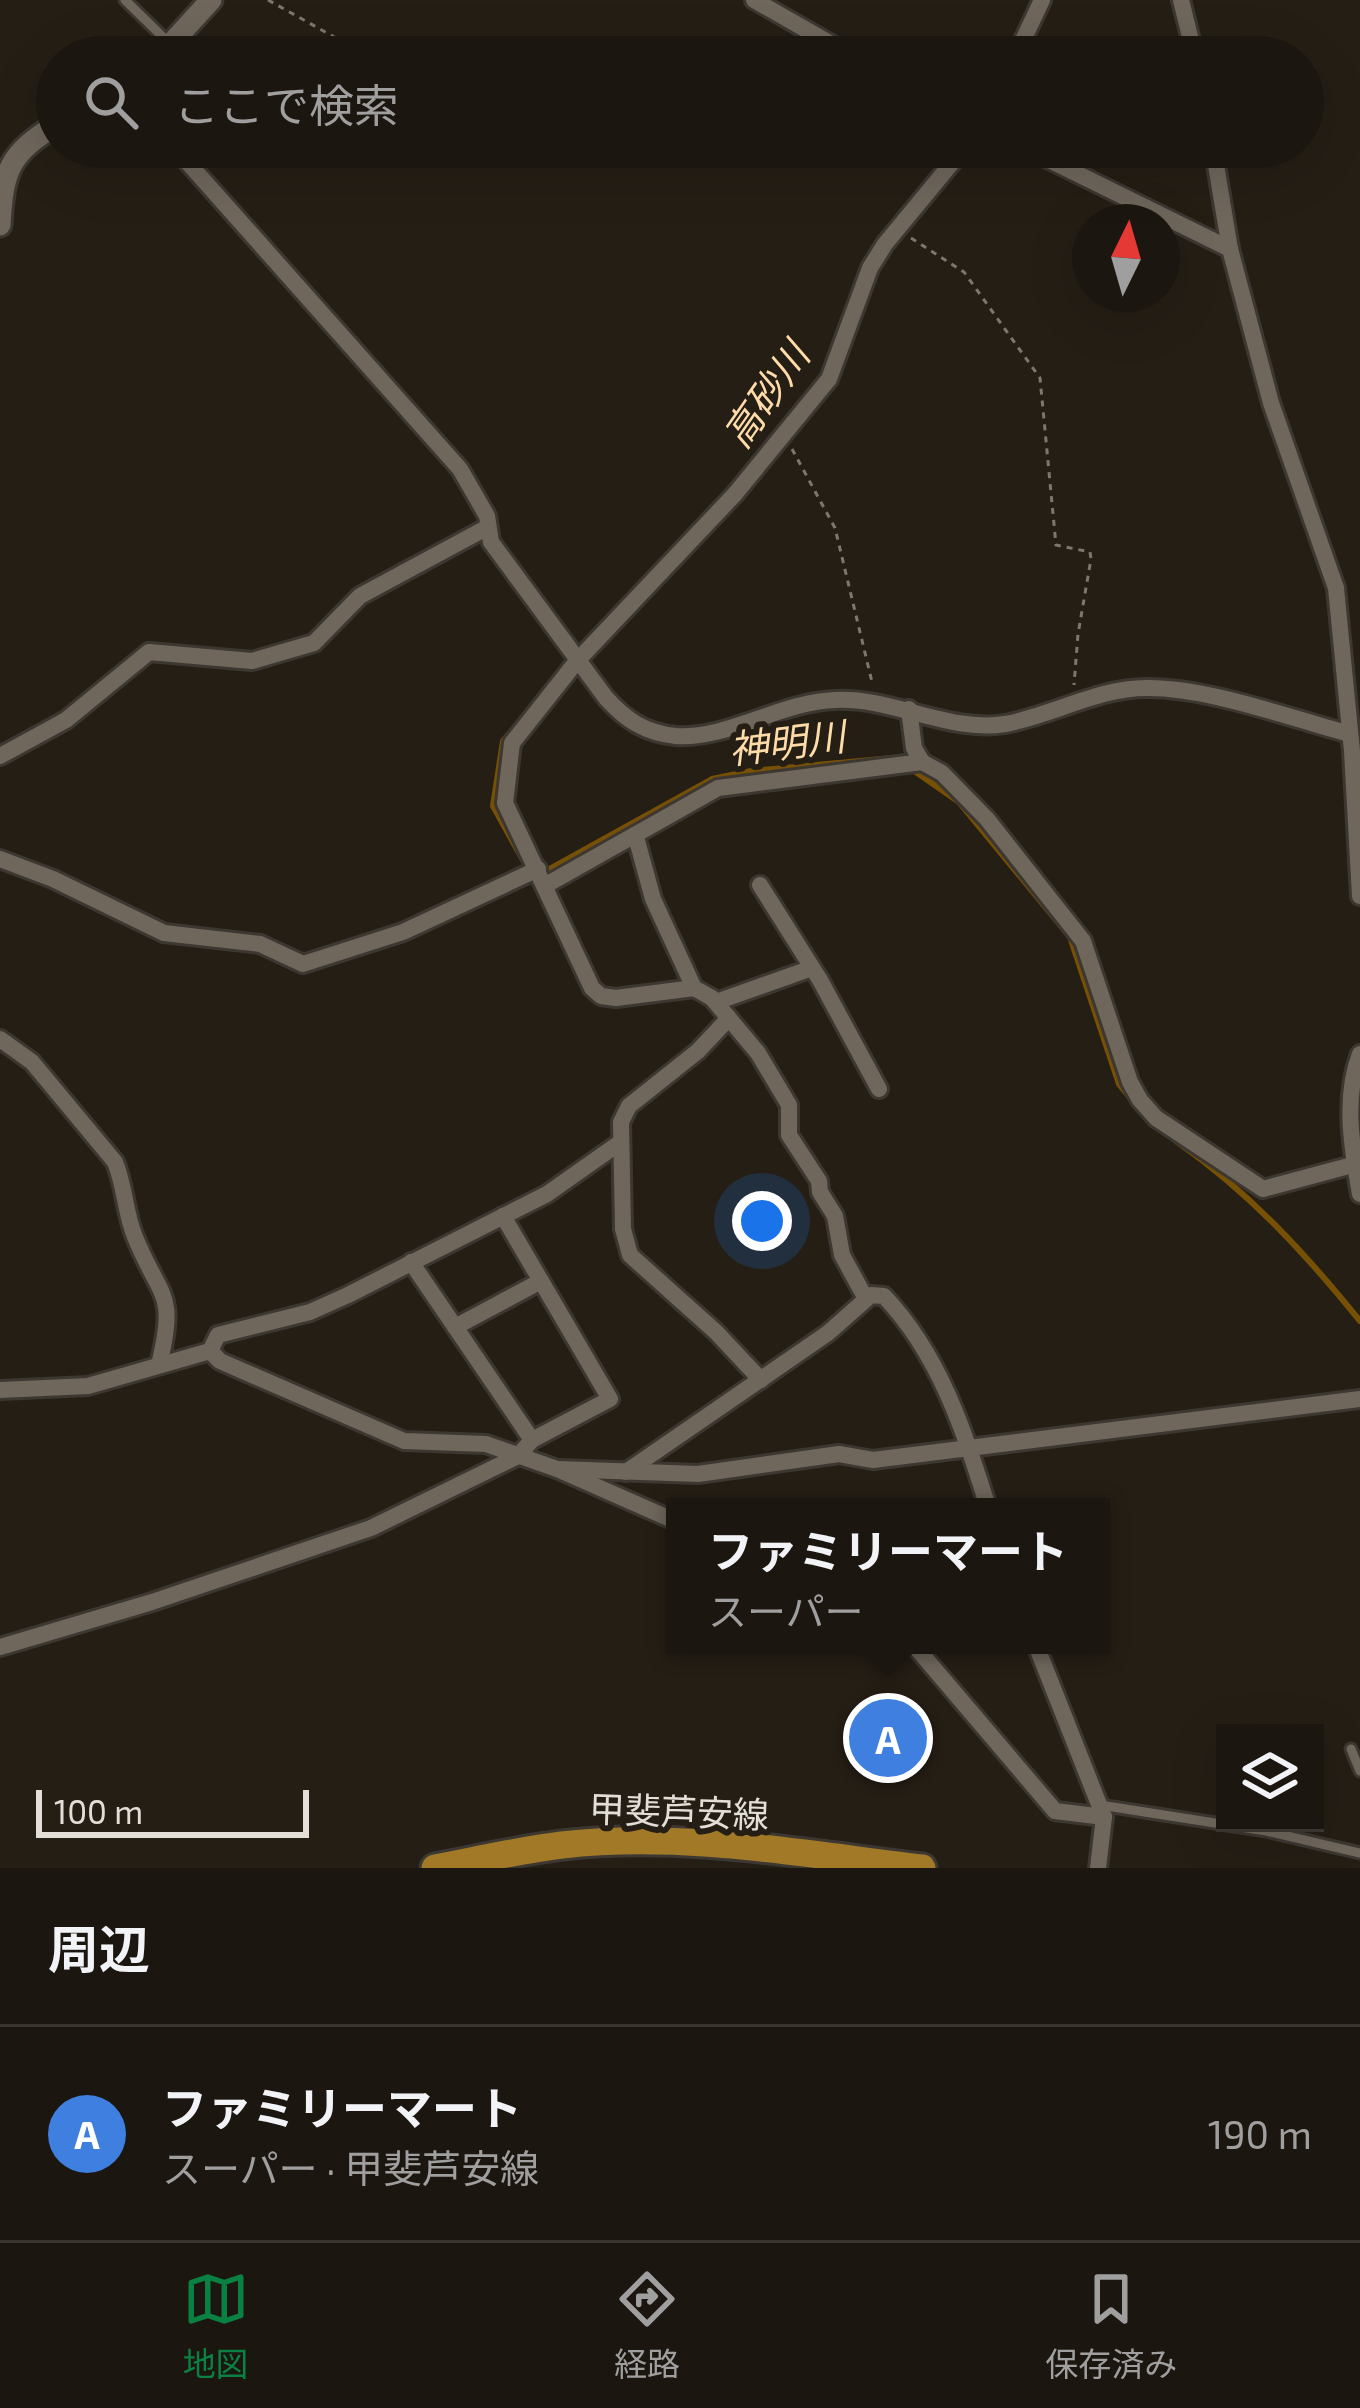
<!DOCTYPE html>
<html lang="ja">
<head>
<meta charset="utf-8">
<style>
	body { margin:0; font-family:"Exo 2","Noto Sans JP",sans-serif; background:#29231e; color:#f1f3f6 }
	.controls { position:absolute; right:36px; bottom:36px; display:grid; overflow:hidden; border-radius:0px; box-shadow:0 12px 48px #0002 }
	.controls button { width:108px; height:108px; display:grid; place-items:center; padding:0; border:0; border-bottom:3px solid #3a3530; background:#1c1610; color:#f1f3f6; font:60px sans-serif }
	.compass { position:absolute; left:1072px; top:204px; width:108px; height:108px; border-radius:50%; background:#1c1610; box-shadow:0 12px 48px #0002; rotate:5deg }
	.scale { position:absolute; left:36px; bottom:30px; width:273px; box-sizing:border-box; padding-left:12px; border:6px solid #e3ded8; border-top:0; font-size:33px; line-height:42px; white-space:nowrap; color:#e3ded8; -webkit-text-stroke:9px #251e15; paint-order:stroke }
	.you { position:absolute; left:762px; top:1221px; width:42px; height:42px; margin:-30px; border:9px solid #fff; border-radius:50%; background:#1a73e8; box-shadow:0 0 0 18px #1a73e833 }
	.badge { display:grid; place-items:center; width:78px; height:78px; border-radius:50%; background:#0b8043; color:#fff; font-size:39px; font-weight:700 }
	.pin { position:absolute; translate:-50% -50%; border:6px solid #fff; box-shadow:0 3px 12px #0006 }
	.popup { position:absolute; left:666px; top:1498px; width:444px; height:156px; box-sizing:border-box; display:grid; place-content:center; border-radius:0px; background:#1c1610; filter:drop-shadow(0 3px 9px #0005); font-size:39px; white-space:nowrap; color:#a09f9f }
	.popup b { font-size:45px; color:#f1f3f6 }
	.popup::after { content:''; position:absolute; left:50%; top:100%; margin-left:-24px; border:24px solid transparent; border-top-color:#1c1610 }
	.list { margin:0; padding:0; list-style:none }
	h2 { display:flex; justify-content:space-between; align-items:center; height:156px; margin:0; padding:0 48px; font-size:51px }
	h2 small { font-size:39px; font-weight:400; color:#a09f9f }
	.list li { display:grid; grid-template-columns:78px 1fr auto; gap:36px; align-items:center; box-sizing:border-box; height:216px; padding:0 48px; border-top:3px solid #3a3530 }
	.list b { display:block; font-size:45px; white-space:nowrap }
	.list p { margin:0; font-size:39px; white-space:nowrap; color:#a09f9f }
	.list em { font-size:39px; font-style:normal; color:#a09f9f }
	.icon { flex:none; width:66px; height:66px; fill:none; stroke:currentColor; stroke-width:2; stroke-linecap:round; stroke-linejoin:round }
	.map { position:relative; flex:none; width:1360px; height:1868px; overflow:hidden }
	.search { position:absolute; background:#1c1610; box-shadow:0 12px 48px #0002; left:36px; right:36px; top:36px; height:132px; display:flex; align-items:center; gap:30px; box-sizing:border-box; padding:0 42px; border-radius:66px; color:#a09f9f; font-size:45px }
	.sheet { height:372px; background:#1c1610 }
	nav { display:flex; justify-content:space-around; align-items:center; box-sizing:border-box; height:168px; border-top:3px solid #3a3530; background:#1c1610; font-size:33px; color:#a09f9f }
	nav a { display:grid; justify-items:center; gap:6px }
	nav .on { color:#0b8043 }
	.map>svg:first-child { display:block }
</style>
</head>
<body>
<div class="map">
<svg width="1360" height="1868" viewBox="0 0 1360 1868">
	<defs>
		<pattern id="building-back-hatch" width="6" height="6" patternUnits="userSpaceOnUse" patternTransform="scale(3)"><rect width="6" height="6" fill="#999085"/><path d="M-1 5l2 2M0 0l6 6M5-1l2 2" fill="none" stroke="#807971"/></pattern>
	</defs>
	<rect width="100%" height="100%" fill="#251e15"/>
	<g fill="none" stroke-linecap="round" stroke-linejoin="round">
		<!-- stream -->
		<g stroke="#765004" stroke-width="6">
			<polyline points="1005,57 1014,41"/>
			<polyline points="937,168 954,147"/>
			<polyline points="509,734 503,741 493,806 523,860"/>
			<polyline points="913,770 959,802 1070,937 1119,1084 1151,1123"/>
			<polyline points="515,888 712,779 751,771 892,758"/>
			<path d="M1176 1141C1249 1192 1305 1253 1360 1321"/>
		</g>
	</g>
	<!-- building -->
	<polygon fill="url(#building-back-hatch)" points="862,1719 914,1726 910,1753 860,1747"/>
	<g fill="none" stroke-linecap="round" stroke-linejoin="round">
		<defs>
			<g id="service">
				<polyline points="125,0 168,42"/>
				<polyline points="1351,1749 1360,1771"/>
				<polyline points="1100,1805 1266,1831 1360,1853"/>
			</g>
			<g id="minor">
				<polyline points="754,0 854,57"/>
				<polyline points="1181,0 1195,57"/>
				<polyline points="1015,57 1042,0"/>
				<path d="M174 147 460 469 487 516 491 542 606 698C626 720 645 733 676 736 729 739 780 702 835 700 892 697 948 733 1005 724 1051 716 1098 688 1146 688 1206 687 1290 718 1350 734"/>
				<polyline points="1023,147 1230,249"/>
				<polyline points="1213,147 1230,249 1271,403 1336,588 1352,751 1360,896"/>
				<polyline points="909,709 914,748 922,762"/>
				<polyline points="0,756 66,720 149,652 252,661 314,643 360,596 488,527"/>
				<polyline points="636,837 653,899 694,988"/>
				<polyline points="0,859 53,879 164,933 260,944 303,964 403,932 538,869"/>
				<polyline points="546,885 718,788 922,762 942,773 987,819 1083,941 1130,1082 1140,1100 1156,1118 1263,1189 1356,1164"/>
				<polyline points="760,885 820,980 879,1089"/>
				<polyline points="716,1002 812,968"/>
				<polyline points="729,1018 698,1051 629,1106 621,1122 623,1229 630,1255 716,1332 761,1380"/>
				<path d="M0 1039 32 1062 115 1162C125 1186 125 1213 135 1237 161 1301 177 1290 159 1365"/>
				<path d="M1360 1054C1343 1098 1352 1149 1360 1194"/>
				<polyline points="411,1262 532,1440"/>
				<polyline points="866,1299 842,1255 835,1216 820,1192 819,1181 789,1135 789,1105 758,1053 712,998 694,988 616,998 601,996 592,988 505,803 512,743 577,661 735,494 829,379 870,268 885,244 965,147"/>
				<polyline points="455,1327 541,1281"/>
				<polyline points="210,1351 218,1335 310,1312 348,1295 547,1194 618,1144"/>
				<polyline points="0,1390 88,1386 210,1351 220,1361 404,1441 486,1444 557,1469 675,1521"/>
				<polyline points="557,1469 698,1474 839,1454 873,1460 1360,1399"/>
				<path d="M626 1472 828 1333 871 1295 884 1296C940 1355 964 1431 988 1507"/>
				<polyline points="914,1645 1055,1811 1104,1817"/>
				<polyline points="1036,1645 1104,1817 1098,1868"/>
				<polyline points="0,1647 152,1602 371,1528 518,1456 532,1440 610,1399 503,1216"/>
			</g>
			<g id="tertiary">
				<polyline points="159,57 211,0"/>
				<path d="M0 225C3 170 9 154 57 124"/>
			</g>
			<path id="primary" d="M435 1868C477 1860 520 1850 562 1845 681 1831 804 1854 922 1868"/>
		</defs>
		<!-- service casing -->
		<use href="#service" stroke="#3d3732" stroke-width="15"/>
		<!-- minor casing -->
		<use href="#minor" stroke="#3d3732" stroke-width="22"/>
		<!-- tertiary casing -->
		<use href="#tertiary" stroke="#3d3732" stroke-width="27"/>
		<!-- primary casing -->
		<use href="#primary" stroke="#3d3732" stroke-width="33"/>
		<!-- path -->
		<g stroke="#7d7770" stroke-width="3" stroke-dasharray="6 6" stroke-linecap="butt">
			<polyline points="268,0 370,57"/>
			<polyline points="530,147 543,154"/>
			<polyline points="911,238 964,272 1040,378 1056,545 1090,552 1091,559 1078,634 1074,685"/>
			<polyline points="792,449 835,528 872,682"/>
		</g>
		<!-- service -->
		<use href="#service" stroke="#6f675c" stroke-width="9"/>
		<!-- minor -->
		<use href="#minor" stroke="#6f675c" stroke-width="16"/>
		<!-- tertiary -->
		<use href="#tertiary" stroke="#6f675c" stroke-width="21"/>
		<!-- primary -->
		<use href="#primary" stroke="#a17927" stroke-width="27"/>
	</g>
	<g text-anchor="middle" stroke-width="12" stroke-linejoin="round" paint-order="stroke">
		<!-- street labels -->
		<g font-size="36" fill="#e3ded8" stroke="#251e15">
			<text transform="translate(679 1812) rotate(2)" y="13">甲斐芦安線</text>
		</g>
		<!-- water labels -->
		<g font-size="39" font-style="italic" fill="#ffdbaa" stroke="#251e15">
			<text transform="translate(766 395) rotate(-55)" y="14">高砂川</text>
			<text transform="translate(787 743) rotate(-7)" y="14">神明川</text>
		</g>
	</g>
</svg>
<div class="controls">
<button><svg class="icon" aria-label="layers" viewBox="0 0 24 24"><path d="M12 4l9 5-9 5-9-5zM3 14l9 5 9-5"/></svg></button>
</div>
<svg class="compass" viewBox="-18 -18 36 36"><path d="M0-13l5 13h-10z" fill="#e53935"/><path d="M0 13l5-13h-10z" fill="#a09f9f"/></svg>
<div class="scale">100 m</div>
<div class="you"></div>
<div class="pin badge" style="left:888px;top:1738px;background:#3f7fe0">A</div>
<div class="popup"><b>ファミリーマート</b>スーパー</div>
<div class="search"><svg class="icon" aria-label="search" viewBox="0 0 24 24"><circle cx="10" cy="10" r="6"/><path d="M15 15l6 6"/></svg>ここで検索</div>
</div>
<section class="sheet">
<h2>周辺<small></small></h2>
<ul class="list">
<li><span class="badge" style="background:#3f7fe0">A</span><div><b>ファミリーマート</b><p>スーパー · 甲斐芦安線</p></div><em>190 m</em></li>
</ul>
</section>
<nav>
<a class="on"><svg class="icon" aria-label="map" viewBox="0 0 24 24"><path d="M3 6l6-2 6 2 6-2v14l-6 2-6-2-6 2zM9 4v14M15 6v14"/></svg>地図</a>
<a><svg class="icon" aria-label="directions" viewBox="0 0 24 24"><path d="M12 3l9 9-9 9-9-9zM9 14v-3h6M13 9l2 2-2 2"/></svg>経路</a>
<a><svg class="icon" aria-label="saved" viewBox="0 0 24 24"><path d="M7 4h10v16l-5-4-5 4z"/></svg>保存済み</a>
</nav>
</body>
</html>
